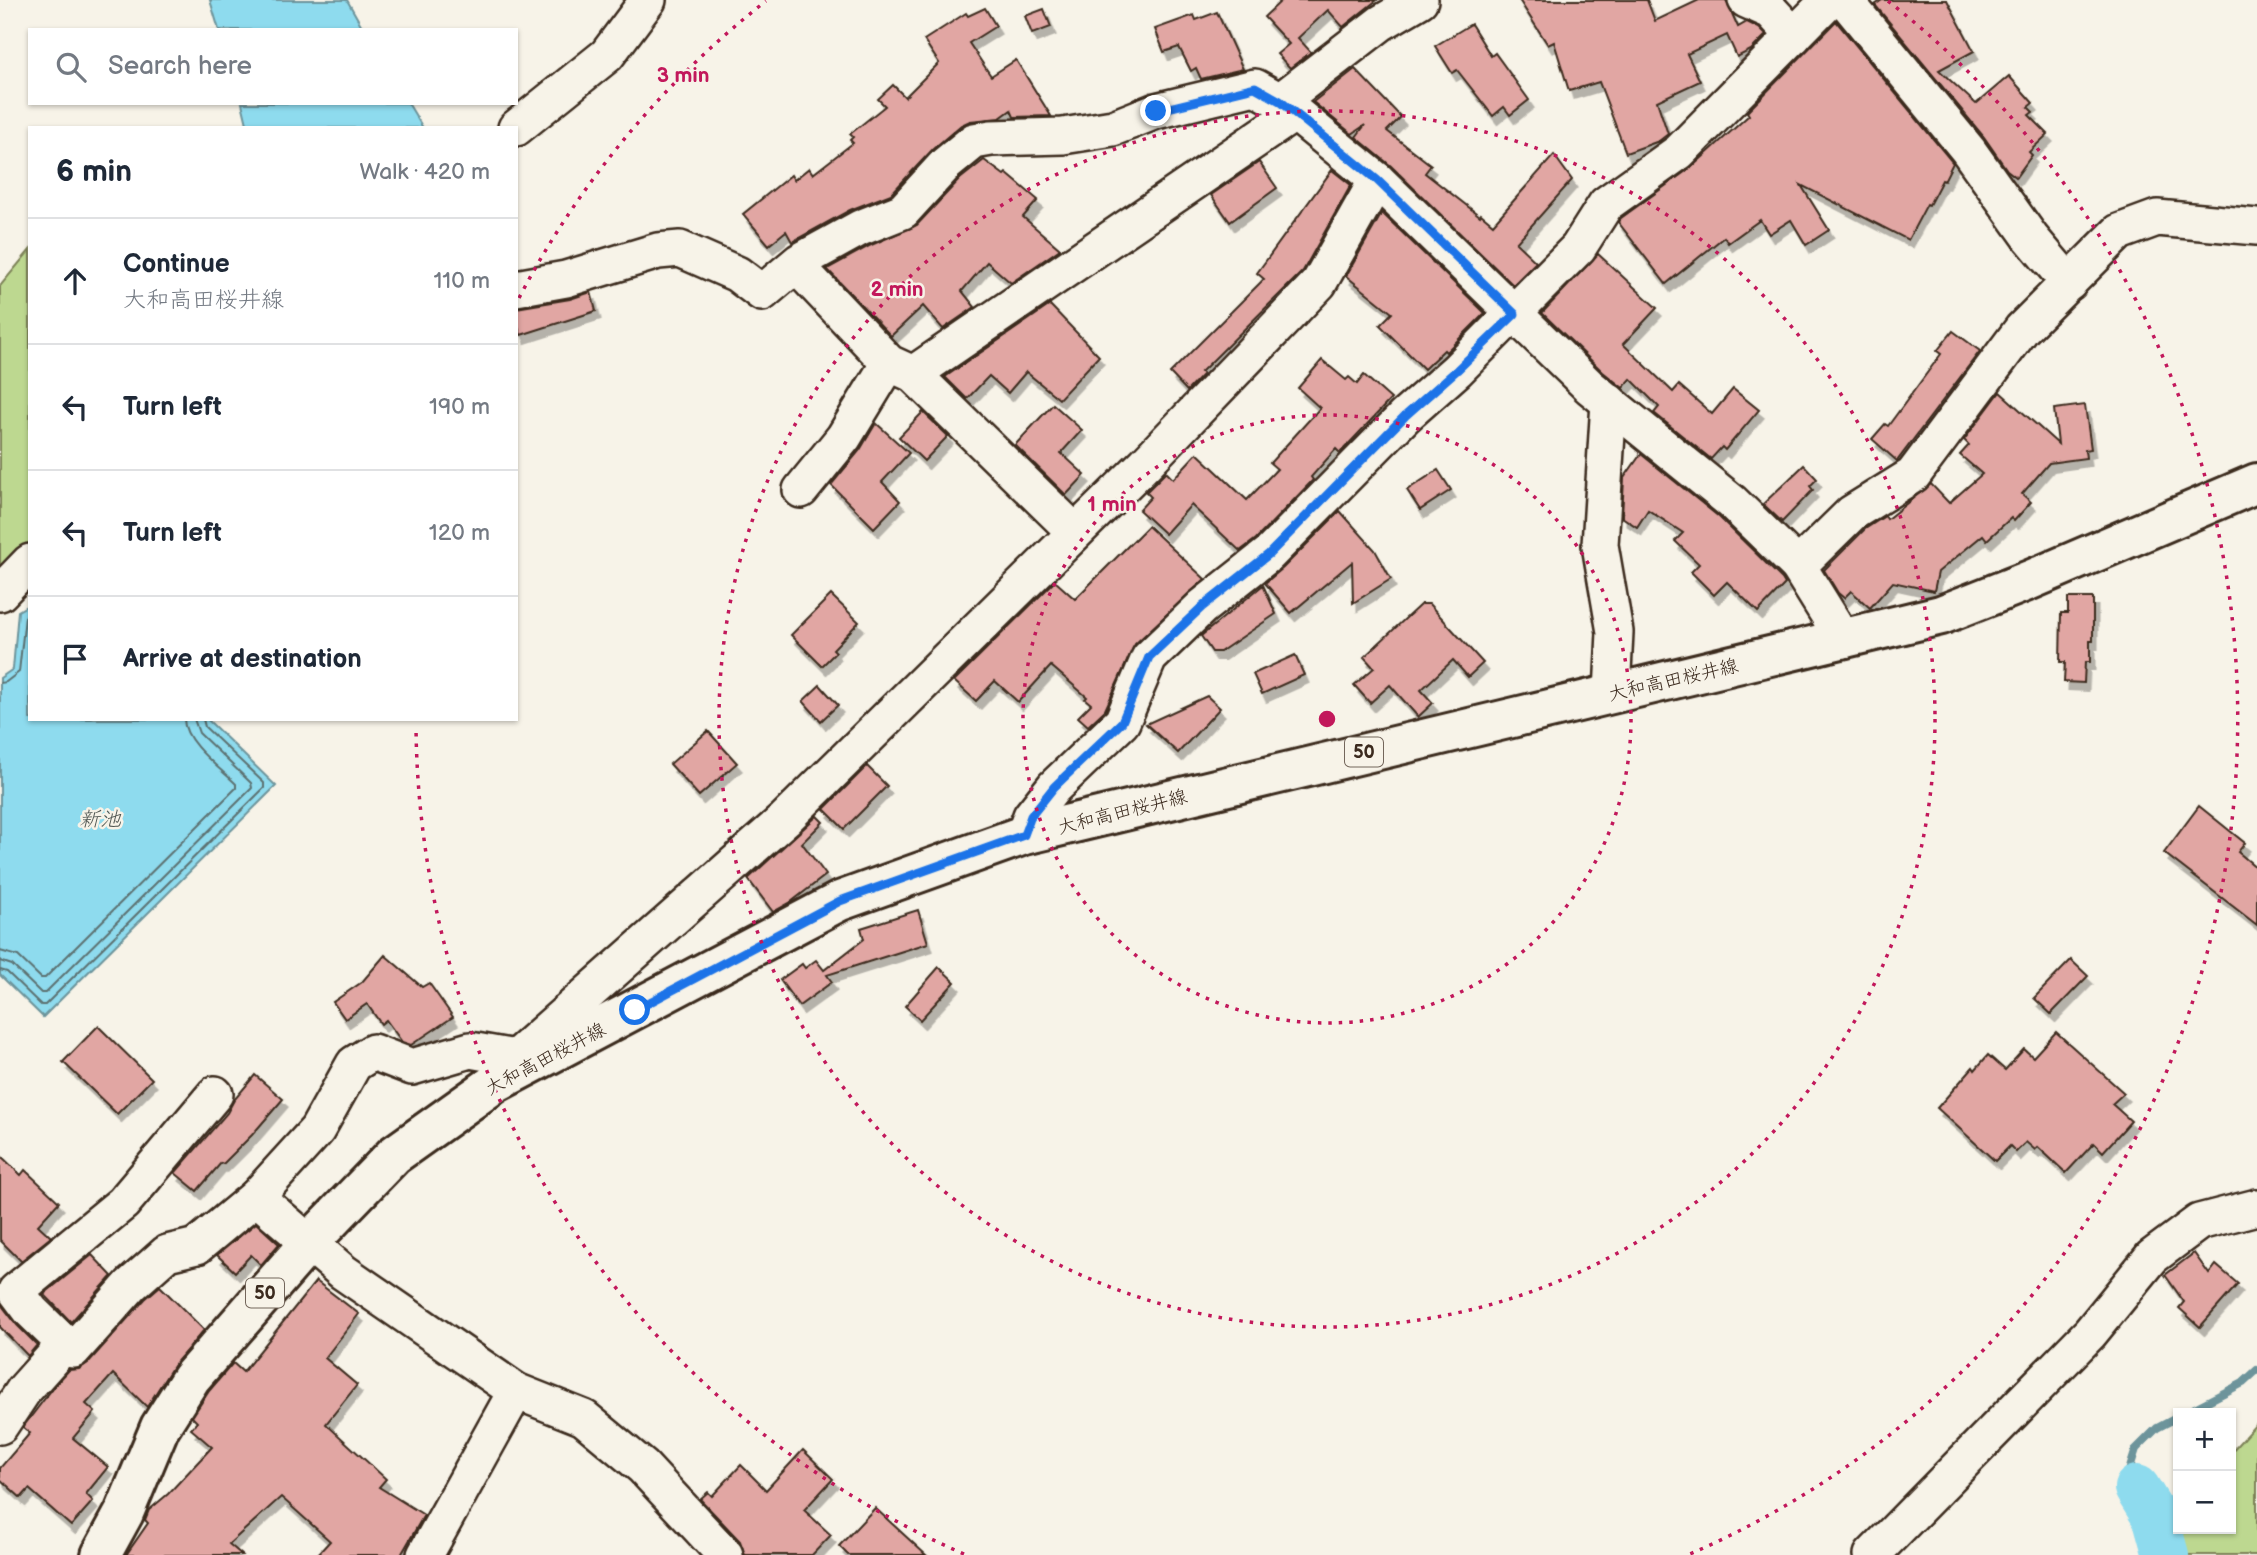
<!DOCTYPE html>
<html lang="en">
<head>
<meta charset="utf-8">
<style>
	body { margin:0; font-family:"Balsamiq Sans","Klee One",sans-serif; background:#f2f2f3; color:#1f2937 }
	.controls { position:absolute; right:21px; bottom:21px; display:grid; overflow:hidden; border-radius:0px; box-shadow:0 2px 5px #0004 }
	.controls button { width:63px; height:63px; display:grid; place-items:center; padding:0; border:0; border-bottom:2px solid #e0e1e3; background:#fff; color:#1f2937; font:35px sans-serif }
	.stop { position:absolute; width:21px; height:21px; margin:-16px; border:5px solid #1a73e8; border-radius:50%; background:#fff }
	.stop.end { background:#1a73e8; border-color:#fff; box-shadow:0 2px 7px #0008 }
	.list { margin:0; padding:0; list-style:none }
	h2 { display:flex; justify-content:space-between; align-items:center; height:91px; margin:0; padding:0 28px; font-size:30px }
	h2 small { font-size:23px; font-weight:400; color:#747a83 }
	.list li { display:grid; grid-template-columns:46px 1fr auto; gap:21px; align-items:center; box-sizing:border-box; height:126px; padding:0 28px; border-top:2px solid #e0e1e3 }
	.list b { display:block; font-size:26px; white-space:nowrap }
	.list p { margin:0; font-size:23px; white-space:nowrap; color:#747a83 }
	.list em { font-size:23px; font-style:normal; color:#747a83 }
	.icon { flex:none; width:38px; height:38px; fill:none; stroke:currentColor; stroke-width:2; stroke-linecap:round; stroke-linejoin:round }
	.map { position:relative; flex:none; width:2257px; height:1555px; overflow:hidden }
	.search { position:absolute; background:#fff; box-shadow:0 2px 5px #0004; left:28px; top:28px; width:490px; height:77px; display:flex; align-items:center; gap:18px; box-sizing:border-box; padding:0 24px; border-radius:0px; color:#747a83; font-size:26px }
	.panel { position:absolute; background:#fff; box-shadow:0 2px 5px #0004; left:28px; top:126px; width:490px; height:595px; border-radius:0px }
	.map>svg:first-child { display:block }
</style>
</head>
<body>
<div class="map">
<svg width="2257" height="1555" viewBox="0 0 2257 1555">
	<defs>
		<filter id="shadow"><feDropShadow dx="4.5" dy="8" stdDeviation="0" flood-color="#0004"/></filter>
	</defs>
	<rect width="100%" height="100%" fill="#f7f3e8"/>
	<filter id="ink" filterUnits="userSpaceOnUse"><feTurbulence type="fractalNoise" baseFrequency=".0143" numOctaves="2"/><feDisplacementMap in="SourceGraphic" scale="14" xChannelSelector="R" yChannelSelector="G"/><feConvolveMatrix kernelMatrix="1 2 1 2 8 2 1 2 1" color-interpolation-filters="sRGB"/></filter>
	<g filter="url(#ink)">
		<!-- green -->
		<g fill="#bdd890" stroke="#7c8157" stroke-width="2">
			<polygon points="30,250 30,548 0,579 0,286"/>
			<polygon points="2257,1423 2257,1555 2168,1555 2178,1526 2178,1529 2231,1529 2231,1452"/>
		</g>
		<!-- water -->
		<g fill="#8edbee" stroke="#6d949b" stroke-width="2">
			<polygon points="210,0 347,0 364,30 219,30"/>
			<polygon points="242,103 408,103 423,128 248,128"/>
			<polygon points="30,604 30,719 207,719 276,786 43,1017 0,975 0,678 13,669 18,611"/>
		</g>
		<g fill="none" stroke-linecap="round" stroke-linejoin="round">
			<!-- shore -->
			<g stroke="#5c7171" stroke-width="2">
				<polyline points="0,683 6,682 19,672 25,617 30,612"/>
				<path d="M0 951 18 956 41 978H45L236 788V784C220 768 184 743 184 719"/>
				<polyline points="0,961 12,965 41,993 45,993 252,788 251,783 199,733 194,719"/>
				<polyline points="0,970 7,972 41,1005 45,1005 264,788 264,783 205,727 203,719"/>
			</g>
			<!-- stream -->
			<g stroke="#6d949b" stroke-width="8">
				<polyline points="2185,1413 2243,1383 2257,1370"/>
				<polyline points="2137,1488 2129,1471 2136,1449 2157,1428 2178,1417"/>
			</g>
			<!-- river -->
			<polyline stroke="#8edbee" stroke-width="46" points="2137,1488 2156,1519 2166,1555"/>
		</g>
		<!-- building -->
		<g fill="#e1a6a3" stroke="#3b2a1e" stroke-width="2" filter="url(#shadow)">
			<polygon points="1282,0 1377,0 1343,27 1328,10 1298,38 1311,52 1290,68 1277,54 1289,44 1264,17"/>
			<polygon points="1519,0 1647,0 1655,21 1699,0 1726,0 1738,27 1747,22 1759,28 1766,35 1751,50 1737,57 1727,35 1687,54 1700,81 1657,101 1668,134 1659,141 1626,153 1599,82 1569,91 1554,42 1548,45"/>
			<polygon points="1882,0 1947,0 1974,51 1939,70 1976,104 2009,76 2033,103 2028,107 2033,112 2029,115 2048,134 2029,152 2032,155 2016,177 2007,170 1984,137 1875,5"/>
			<polygon points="985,8 996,26 969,43 991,76 1016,60 1051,116 1014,117 1011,110 1000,118 970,121 961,125 933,149 891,194 850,210 792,242 786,231 769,245 743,214 791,175 794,180 809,168 813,174 853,143 850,140 853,137 850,134 885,106 878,99 893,85 905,97 939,63 924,40 966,13 968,16"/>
			<polygon points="1044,9 1051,27 1032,34 1025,16"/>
			<polygon points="1217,12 1243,69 1201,79 1196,68 1191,71 1179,47 1164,52 1155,29 1194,15 1196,20"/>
			<polygon points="1836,21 1953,163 1944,181 1942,180 1929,205 1927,204 1908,240 1801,185 1829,230 1806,245 1791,220 1769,234 1760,220 1728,243 1724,237 1666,284 1618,222 1621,218 1693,166 1749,115 1747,112"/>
			<polygon points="1471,24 1491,56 1495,53 1529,100 1510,115 1504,107 1493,116 1457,70 1452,73 1435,46"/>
			<polygon points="1355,69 1401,117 1387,131 1431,165 1425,173 1480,216 1481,214 1493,224 1554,155 1572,180 1516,243 1536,262 1513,285 1391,166 1356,137 1365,125 1352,134 1313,102"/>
			<polygon points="984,160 1004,175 1006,173 1038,200 1023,217 1060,249 1011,283 987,262 962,291 975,307 943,329 923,306 891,336 827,269 869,246 917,225 960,179"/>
			<polygon points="1259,162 1277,188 1230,222 1211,195"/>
			<polygon points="1332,170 1351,185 1303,271 1201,372 1203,374 1187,391 1170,373 1264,279 1257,273"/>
			<polygon points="1382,213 1485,313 1446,352 1444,350 1424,369 1380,325 1392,313 1346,276"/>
			<polygon points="1598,254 1657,308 1623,344 1673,392 1679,385 1712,414 1733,389 1759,410 1725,450 1722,447 1711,459 1654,413 1659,407 1631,379 1623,388 1603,372 1542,313"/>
			<polygon points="591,292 596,311 521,335 516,322 516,308 570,299"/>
			<polygon points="1050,305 1099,356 1059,399 1026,372 1008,393 989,376 967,399 945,377"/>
			<polygon points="1953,331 1980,351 1897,461 1872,439 1885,424 1888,426 1941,354 1937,351"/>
			<polygon points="1322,360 1346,380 1349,377 1357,384 1364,375 1391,399 1340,453 1336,449 1311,477 1313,480 1256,539 1240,551 1191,505 1165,534 1139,510 1151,497 1146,492 1166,472 1173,479 1197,453 1247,500 1277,469 1270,463 1320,408 1298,388"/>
			<polygon points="2000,392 2058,444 2054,409 2085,405 2091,449 2085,450 2086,458 2049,463 2022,494 2031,502 2014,521 2011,518 1987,540 1983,535 1938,572 1934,591 1893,582 1870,608 1851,591 1844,598 1838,593 1824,570 1865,529 1885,516 1887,519 1931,484 1949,503 1982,474 1960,455 1969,445 1964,440"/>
			<polygon points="1053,404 1082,430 1061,453 1085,475 1066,495 1015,445"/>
			<polygon points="923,412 948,436 924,461 899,437"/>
			<polygon points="876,423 909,453 882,482 900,501 874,528 831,485 860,450"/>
			<polygon points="1641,454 1719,517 1782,579 1785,584 1758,612 1727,582 1714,595 1691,572 1699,564 1675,541 1683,533 1648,510 1637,527 1622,517 1624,478"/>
			<polygon points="1804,465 1817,479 1810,486 1813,490 1782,522 1763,504"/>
			<polygon points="1438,470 1451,490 1420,510 1407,490"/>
			<polygon points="1340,511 1375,550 1391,579 1353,603 1352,562 1291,613 1265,583 1283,568"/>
			<polygon points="1148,526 1205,579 1135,644 1105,710 1088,726 1078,717 1091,704 1085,699 1087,697 1051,666 1018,702 995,681 976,701 954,681 1055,581 1075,599"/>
			<polygon points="1263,585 1276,614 1220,652 1212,652 1201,636"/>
			<polygon points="831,595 859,622 833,649 836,652 822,666 791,635"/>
			<polygon points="2068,598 2093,598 2093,641 2090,641 2090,662 2085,662 2084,683 2064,682 2065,662 2060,662 2061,613 2068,613"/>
			<polygon points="1421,604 1429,604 1483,663 1468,677 1453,660 1421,690 1433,703 1418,717 1390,685 1370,703 1354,685 1374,668 1364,657"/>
			<polygon points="1295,655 1304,675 1262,694 1253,674"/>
			<polygon points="820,685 838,705 821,721 803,701"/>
			<polygon points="1207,696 1220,708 1178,753 1146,724"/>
			<polygon points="708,731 737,763 699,796 670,764"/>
			<polygon points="867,766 887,786 844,829 824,809"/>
			<polygon points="2199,806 2245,843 2238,852 2257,868 2257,925 2164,853"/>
			<polygon points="817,816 823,822 802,843 826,875 791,902 773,912 748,879"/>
			<polygon points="918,910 928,943 827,975 832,982 799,1006 780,980 802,964 805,968 816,960 824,970 864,939 861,928"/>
			<polygon points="385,955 422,987 429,983 453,1017 411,1045 402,1042 386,1020 381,1024 367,1004 345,1019 333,1002 362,982"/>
			<polygon points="2071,960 2088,976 2051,1014 2034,998"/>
			<polygon points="939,967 955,982 920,1020 905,1006"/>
			<polygon points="98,1026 152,1079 117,1114 63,1062"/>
			<polygon points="2056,1032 2124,1093 2112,1104 2131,1121 2103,1152 2094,1143 2066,1173 2038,1147 2035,1150 2026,1142 2016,1152 2010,1146 1995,1161 1937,1108 1973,1067 1975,1070 1988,1055 2005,1070 2024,1049 2033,1057"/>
			<polygon points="255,1075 283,1099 252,1135 223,1164 221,1163 197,1191 175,1173 227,1113 234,1100"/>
			<polygon points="0,1155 21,1175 25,1170 59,1202 38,1225 51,1237 21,1261 0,1240"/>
			<polygon points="256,1223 279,1244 261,1265 251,1255 235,1272 217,1255"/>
			<polygon points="2194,1253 2209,1274 2216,1265 2238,1284 2200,1327 2179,1308 2184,1302 2165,1275"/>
			<polygon points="92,1255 112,1276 71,1322 44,1294"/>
			<polygon points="316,1281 359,1314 325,1358 357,1385 326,1424 386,1479 379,1487 424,1515 401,1555 317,1555 330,1541 281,1497 229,1544 242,1555 126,1555 148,1523 145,1520 149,1510 168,1494 212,1447 191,1429 197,1422 192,1417 209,1391 233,1363 243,1372"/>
			<polygon points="160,1286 204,1330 173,1366 147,1407 113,1374 86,1404 95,1412 73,1438 108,1467 86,1494 93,1501 71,1526 29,1489 21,1498 0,1479 0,1468 30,1433 23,1427 56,1384 69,1370 79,1369 88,1363 145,1299"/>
			<polygon points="0,1303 17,1325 37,1345 28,1356 0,1327"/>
			<polygon points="803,1450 833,1479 804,1510 831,1535 812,1555 745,1555 740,1541 700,1499 708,1492 712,1496 741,1465 766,1490"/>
			<polygon points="875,1508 926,1555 848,1555 839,1546"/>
		</g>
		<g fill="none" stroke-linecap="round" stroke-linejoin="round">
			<defs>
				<g id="minor">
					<polyline points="1746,0 1771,11 1794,36"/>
					<polyline points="1845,0 1968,150 2031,238 2069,283"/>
					<polyline points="1280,101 1381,23 1420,0"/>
					<polyline points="516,128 607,55 648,0"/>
					<polyline points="796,265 889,363 913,374 1075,532"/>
					<polyline points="516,288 566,279 658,251 680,249 737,274 762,293 800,261 860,228 903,211 946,164 974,141 991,138 1063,136 1113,128 1156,111 1255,87 1280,101 1377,180 1590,387 1732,502 1798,566 1844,640"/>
					<polyline points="913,374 1295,113"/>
					<polyline points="1609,402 1600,545 1615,632 1612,693"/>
					<polyline points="801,490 844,437 889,363"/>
					<polyline points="1798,566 1852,513 1913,475 2022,329 2119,232 2157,218 2257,227"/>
					<polyline points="0,593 30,562"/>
					<polyline points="1024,835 1031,816 1054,787 1122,722 1149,658 1202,607 1269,554 1405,416 1457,370 1578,248 1606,204 1679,152 1829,0"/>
					<polyline points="515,1058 470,1050 412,1067 373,1052 354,1064 317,1130 256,1197 343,1272 516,1391 584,1418 643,1467 725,1555"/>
					<polyline points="502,1074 515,1058 785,819 1145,464 1319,283 1377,180"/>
					<polyline points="65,1344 73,1350 131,1285 167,1253 197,1246 256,1197"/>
					<polyline points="0,1426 24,1390 65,1344 31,1311 16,1291 123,1203 215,1094"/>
					<polyline points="425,1555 516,1391"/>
					<polyline points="1872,1555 2090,1333 2152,1257 2199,1222 2257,1207"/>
				</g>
				<polyline id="major" points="101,1555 124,1513 160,1427 191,1378 308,1244 394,1155 495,1083 840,901 1024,835 1941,615 2030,580 2257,483"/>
			</defs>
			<!-- minor casing -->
			<use href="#minor" stroke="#3b2a1e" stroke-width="40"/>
			<!-- major casing -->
			<use href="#major" stroke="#3b2a1e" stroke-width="44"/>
			<!-- minor -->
			<use href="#minor" stroke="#f7f3e8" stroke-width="35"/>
			<!-- major -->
			<use href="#major" stroke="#f7f3e8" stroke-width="38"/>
		</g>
	</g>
	<g fill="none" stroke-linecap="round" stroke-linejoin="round" filter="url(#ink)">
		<!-- route -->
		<polyline stroke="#1a73e8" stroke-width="9" points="635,1010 840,901 1024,835 1031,816 1054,787 1122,722 1149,657 1202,607 1269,554 1405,416 1457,370 1515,314 1377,180 1280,101 1255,87 1156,111"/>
	</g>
	<!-- distance rings -->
	<g fill="none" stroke="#c2185b" stroke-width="3.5" stroke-dasharray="3.5 7">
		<circle cx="1327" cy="719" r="304"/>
		<circle cx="1327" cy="719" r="608"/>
		<path d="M964 1554A911 911 0 0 1 416 727M519 298A911 911 0 0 1 766 1M1888 1A911 911 0 0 1 1690 1554"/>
	</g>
	<g text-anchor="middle" stroke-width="5" stroke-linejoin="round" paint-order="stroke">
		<!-- shield labels -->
		<g fill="#f7f3e8" stroke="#73665b" stroke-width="2">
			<rect x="1345" y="737.5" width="38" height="29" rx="5"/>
			<rect x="246" y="1278.5" width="38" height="29" rx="5"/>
		</g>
		<g font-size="18" font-weight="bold" fill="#3b2a1e">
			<text x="1364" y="758">50</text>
			<text x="265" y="1299">50</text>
		</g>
		<!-- street labels -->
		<g font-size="19" fill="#3b2a1e" stroke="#f7f3e8">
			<text transform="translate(1673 679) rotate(-13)" y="7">大和高田桜井線</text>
			<text transform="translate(1122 811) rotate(-14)" y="7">大和高田桜井線</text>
			<text transform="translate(545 1058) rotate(-28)" y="7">大和高田桜井線</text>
		</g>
		<!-- water labels -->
		<g font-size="21" font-style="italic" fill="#505652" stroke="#f7f3e8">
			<text x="100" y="826">新池</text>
		</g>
	</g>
	<circle cx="1327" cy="719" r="10" fill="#c2185b" stroke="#f7f3e8" stroke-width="3.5"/>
	<g font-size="21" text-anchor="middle" font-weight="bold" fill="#c2185b" stroke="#f7f3e8" stroke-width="5" stroke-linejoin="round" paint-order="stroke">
		<text x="683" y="82">3 min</text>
		<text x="897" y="296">2 min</text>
		<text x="1112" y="511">1 min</text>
	</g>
</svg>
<div class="controls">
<button>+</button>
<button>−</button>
</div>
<div class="stop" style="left:635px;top:1010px"></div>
<div class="stop end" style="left:1156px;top:111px"></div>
<div class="search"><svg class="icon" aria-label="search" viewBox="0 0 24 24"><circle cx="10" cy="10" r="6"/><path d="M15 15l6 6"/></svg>Search here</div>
<section class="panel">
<h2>6 min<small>Walk · 420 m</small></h2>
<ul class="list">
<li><svg class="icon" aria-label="ahead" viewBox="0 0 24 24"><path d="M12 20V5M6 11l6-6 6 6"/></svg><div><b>Continue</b><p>大和高田桜井線</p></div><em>110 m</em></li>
<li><svg class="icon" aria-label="left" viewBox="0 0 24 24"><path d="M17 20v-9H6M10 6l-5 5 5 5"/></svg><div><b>Turn left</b></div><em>190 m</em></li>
<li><svg class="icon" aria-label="left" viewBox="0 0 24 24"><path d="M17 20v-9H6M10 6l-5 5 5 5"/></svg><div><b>Turn left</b></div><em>120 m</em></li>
<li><svg class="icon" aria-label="arrive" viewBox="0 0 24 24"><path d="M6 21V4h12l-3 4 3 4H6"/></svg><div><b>Arrive at destination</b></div></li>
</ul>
</section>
</div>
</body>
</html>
